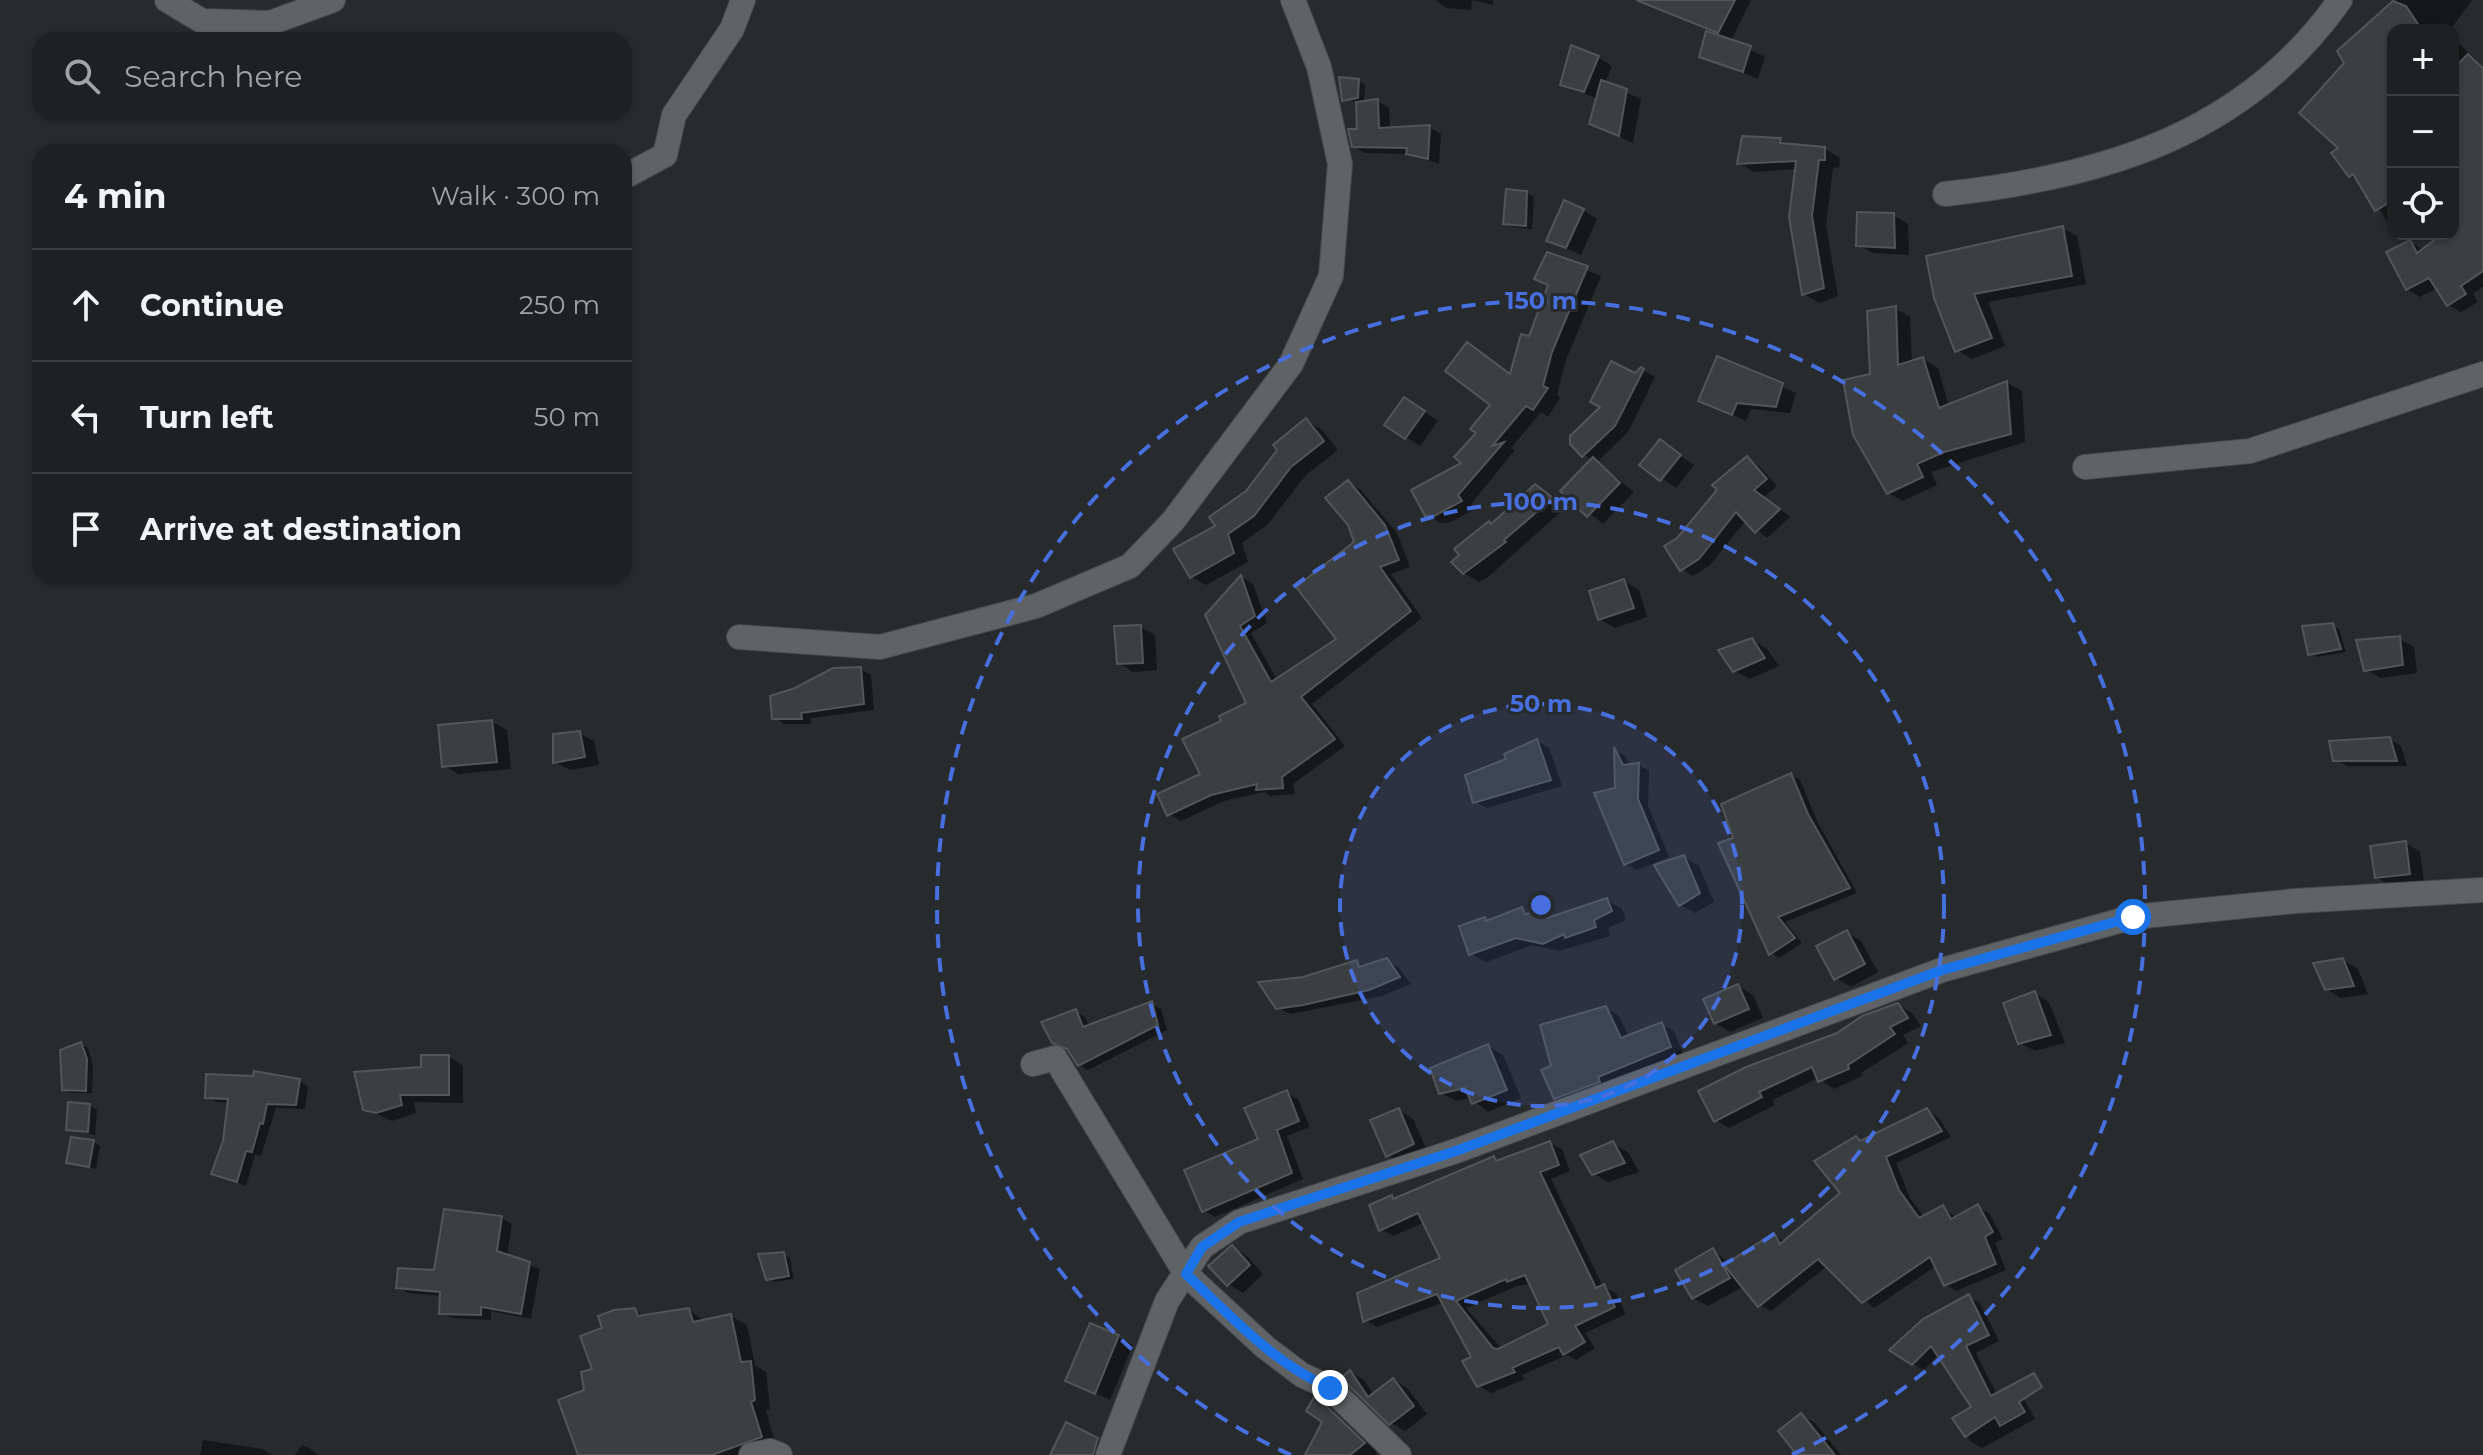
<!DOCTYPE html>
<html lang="en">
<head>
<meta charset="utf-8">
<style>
	body { margin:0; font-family:Montserrat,sans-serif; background:#2b2d2f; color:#f1f3f6 }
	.controls { position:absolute; right:24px; top:24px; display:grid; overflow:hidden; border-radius:16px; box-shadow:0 2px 6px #0004 }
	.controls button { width:72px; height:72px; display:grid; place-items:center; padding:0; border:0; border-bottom:2px solid #3c3e40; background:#1e2022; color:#f1f3f6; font:40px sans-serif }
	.stop { position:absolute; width:24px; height:24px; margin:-18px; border:6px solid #1a73e8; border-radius:50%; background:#fff }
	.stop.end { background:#1a73e8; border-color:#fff; box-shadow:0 2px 8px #0008 }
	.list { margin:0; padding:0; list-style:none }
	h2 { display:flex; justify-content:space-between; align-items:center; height:104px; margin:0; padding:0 32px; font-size:34px }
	h2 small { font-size:26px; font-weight:400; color:#a1a3a5 }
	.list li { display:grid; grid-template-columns:52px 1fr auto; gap:24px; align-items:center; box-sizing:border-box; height:112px; padding:0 32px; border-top:2px solid #3c3e40 }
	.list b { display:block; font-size:30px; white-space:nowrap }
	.list em { font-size:26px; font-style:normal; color:#a1a3a5 }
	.icon { flex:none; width:44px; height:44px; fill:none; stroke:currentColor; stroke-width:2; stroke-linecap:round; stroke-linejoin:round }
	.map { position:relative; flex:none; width:2483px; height:1455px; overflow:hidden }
	.search { position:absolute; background:#1e2022; box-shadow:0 2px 6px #0004; left:32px; top:32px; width:600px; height:88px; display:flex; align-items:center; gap:20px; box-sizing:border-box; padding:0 28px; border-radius:24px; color:#a1a3a5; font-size:30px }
	.panel { position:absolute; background:#1e2022; box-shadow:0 2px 6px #0004; left:32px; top:144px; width:600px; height:440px; border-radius:24px }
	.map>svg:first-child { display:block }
</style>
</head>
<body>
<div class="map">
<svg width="2483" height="1455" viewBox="0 0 2483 1455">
	<rect width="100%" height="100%" fill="#282b2d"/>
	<!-- shadow -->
	<g fill="#0007" fill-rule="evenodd">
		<polygon points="1436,0 1493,0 1493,5 1472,0 1471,10 1446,8"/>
		<polygon points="1670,0 1751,0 1731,41 1765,57 1758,79 1701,56 1709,30 1668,13"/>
		<polygon points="2397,0 2472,0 2450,30 2393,30 2393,230 2360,181 2351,176 2341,148 2346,63 2339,51"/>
		<polygon points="2453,38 2483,66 2483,287 2473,294 2478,302 2461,312 2448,305 2438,288 2420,297 2407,289 2410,242 2424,250 2445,234 2453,234"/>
		<polygon points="1598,57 1612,66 1605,83 1641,99 1633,143 1591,123 1598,99 1562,84"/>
		<polygon points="1358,81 1365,84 1364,103 1378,101 1389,108 1390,129 1429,127 1441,134 1439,164 1409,154 1365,153 1353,146 1359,131 1358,102 1343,99"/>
		<polygon points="1780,140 1791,146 1825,149 1840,158 1839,167 1833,168 1826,225 1838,296 1819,303 1804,294 1797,169 1754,172 1739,163"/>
		<polygon points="1527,193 1534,197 1532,229 1512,227 1505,223"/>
		<polygon points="1583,210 1597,219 1581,255 1549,241"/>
		<polygon points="1893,215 1908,224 1909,255 1873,253 1858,245"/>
		<polygon points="2062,228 2077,236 2086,284 1988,302 2005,346 1972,359 1957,350 1936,297"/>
		<polygon points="1548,254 1601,276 1566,360 1557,395 1560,398 1548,417 1541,412 1511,448 1515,450 1471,504 1475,509 1449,523 1441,523 1427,515 1464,463 1493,405 1467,344 1512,375 1550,286"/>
		<polygon points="1896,309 1910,317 1912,363 1923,359 1938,368 1949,406 2007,383 2022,391 2025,442 1931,472 1937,485 1903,501 1888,493 1872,376"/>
		<polygon points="1718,359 1796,393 1790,413 1751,409 1746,421 1700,400"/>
		<polygon points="1642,369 1655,377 1628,432 1597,462 1634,492 1603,524 1563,491 1592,461 1572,444"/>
		<polygon points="1419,408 1438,421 1420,446 1406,437"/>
		<polygon points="1306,421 1321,429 1338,450 1306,475 1268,524 1242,543 1248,562 1206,585 1191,577 1218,527"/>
		<polygon points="1660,442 1694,465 1676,488 1642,465"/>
		<polygon points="1747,458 1758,465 1777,486 1764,497 1790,517 1767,538 1746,520 1710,565 1693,576 1682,569 1679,539"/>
		<polygon points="1348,482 1360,489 1397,533 1410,567 1391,574 1422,618 1312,704 1345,746 1293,784 1295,794 1270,796 1264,792 1224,801 1181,821 1169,814 1202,775 1223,722 1248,704 1207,615 1242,577 1253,584 1267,623 1251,633 1277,680 1339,640 1357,543"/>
		<polygon points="1536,486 1566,507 1487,578 1479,582 1464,573 1492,526"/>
		<polygon points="1624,581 1639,590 1647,617 1615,628 1600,619"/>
		<polygon points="2332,625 2339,629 2346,652 2317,657 2310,653"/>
		<polygon points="1140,627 1155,635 1157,670 1133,672 1119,663"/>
		<polygon points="2399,639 2414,647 2417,673 2380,678 2365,669"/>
		<polygon points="1752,640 1767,649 1779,666 1750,679 1735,671"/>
		<polygon points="861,669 871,675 874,710 811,718 811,724 784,724 774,717"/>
		<polygon points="492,722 507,730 511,769 459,774 444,766"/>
		<polygon points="579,733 594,741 599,765 570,770 555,762"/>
		<polygon points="2389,739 2401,746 2407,766 2347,766 2335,759"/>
		<polygon points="1537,741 1549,748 1562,786 1487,808 1475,802 1509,760"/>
		<polygon points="1616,751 1625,756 1630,766 1639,765 1649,771 1648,806 1669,857 1637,870 1626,864"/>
		<polygon points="1791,775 1800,780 1817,821 1857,893 1785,922 1802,943 1779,958 1771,953 1735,840"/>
		<polygon points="2406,843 2420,852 2424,881 2391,886 2376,877"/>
		<polygon points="1684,857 1699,866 1714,902 1695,913 1680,905"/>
		<polygon points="1607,900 1622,909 1626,920 1608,928 1610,936 1559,951 1532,945 1486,962 1471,954 1485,919 1490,922 1521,909 1531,915 1543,912 1553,918"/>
		<polygon points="1847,932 1861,941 1878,972 1851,987 1836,978"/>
		<polygon points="1386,960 1399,968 1411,984 1382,996 1290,1014 1277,1007 1304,979 1356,963 1364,967"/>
		<polygon points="2343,960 2358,969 2368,994 2341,998 2326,989"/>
		<polygon points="1738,986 1753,995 1763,1018 1730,1032 1715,1023"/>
		<polygon points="2034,993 2049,1002 2065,1043 2035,1051 2020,1043"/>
		<polygon points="1152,1004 1161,1009 1167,1030 1088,1070 1079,1065 1070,1051 1053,1042 1076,1012 1085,1017 1089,1027"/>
		<polygon points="1897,1005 1912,1013 1921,1026 1903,1035 1908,1043 1861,1073 1862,1076 1834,1089 1818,1078 1772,1100 1775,1105 1729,1128 1716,1120 1837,1034"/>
		<polygon points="1606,1008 1619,1016 1629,1037 1661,1024 1674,1031 1683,1054 1568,1105 1555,1097 1553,1067"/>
		<polygon points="81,1044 88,1048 93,1064 92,1093 70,1093 64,1089"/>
		<polygon points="1488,1046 1503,1055 1521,1098 1488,1112 1471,1098 1456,1101 1441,1093"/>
		<polygon points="449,1057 463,1066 463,1103 414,1102 416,1113 392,1121 365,1109 423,1069"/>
		<polygon points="300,1081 308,1086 305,1109 276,1108 261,1156 255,1155 246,1186 213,1173 225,1141 230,1103 216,1102 207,1097"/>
		<polygon points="1287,1093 1298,1099 1310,1127 1287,1136 1303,1179 1215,1217 1204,1210 1260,1140"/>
		<polygon points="90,1106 97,1110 95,1135 68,1129"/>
		<polygon points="1399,1110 1413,1119 1428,1153 1402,1164 1387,1155"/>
		<polygon points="1927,1110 1938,1117 1951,1137 1896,1163 1910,1198 1924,1217 1943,1208 1957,1218 1978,1207 1989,1213 2003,1239 1995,1243 2006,1270 1956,1291 1945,1284 1936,1266 1874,1308 1827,1266 1771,1311 1760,1305 1744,1286 1708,1306 1693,1298 1713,1251 1730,1263 1774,1236 1786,1242 1843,1194 1856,1138 1863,1142"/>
		<polygon points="93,1142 100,1146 96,1169 69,1162"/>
		<path d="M1550 1143 1562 1149 1570 1171 1551 1179 1603 1287 1616 1293 1626 1314 1585 1333 1595 1348 1576 1360 1567 1355 1522 1375 1525 1379 1491 1393 1479 1386 1474 1358 1444 1302 1377 1327 1365 1320 1443 1260 1425 1222 1393 1236 1381 1229 1391 1198 1395 1200 1493 1158 1500 1162ZM1531 1284 1550 1325 1502 1349 1466 1308 1517 1286Z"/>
		<polygon points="1613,1144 1628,1152 1639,1172 1608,1182 1593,1173"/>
		<polygon points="501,1218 512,1224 507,1256 540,1269 531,1319 491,1311 491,1320 452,1318 441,1313 442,1296 408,1293 398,1287 436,1272"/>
		<polygon points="1232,1247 1247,1256 1263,1274 1243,1293 1228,1284"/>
		<polygon points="783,1254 790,1258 794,1279 774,1282 768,1278"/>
		<polygon points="1969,1297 1980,1303 1999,1341 1976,1353 1997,1395 2021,1394 2035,1419 1982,1448 1971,1442 1955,1418 1974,1407 1939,1354 1924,1370 1913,1364"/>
		<polygon points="635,1310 646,1317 689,1310 705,1321 731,1316 747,1325 755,1365 766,1372 770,1409 766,1410 776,1446 748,1455 581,1455 586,1391 605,1329"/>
		<polygon points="1118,1337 1133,1345 1110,1400 1068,1381"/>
		<polygon points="1350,1372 1364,1380 1374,1395 1393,1380 1407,1388 1427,1414 1405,1431 1391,1423 1344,1378"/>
		<polygon points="1326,1406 1376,1451 1376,1455 1308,1455 1325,1421"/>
		<polygon points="1801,1415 1815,1423 1841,1455 1802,1455"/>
		<polygon points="203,1440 262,1449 272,1455 200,1455"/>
		<polygon points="1097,1440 1112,1449 1110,1455 1052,1455"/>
		<polygon points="302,1445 309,1448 319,1455 295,1455"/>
	</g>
	<!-- building -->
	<g fill="#3c3f41" stroke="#525658" stroke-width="2" fill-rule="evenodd">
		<polygon points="1636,0 1735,0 1718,33"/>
		<polygon points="2393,1 2406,6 2422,30 2393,30 2393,200 2375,211 2353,174 2349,177 2331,153 2338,148 2299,113 2344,63 2337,51"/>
		<polygon points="1706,31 1751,46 1743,72 1699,57"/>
		<polygon points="1571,45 1599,56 1584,92 1560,85"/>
		<polygon points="2468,54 2483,68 2483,271 2461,286 2466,294 2447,306 2429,278 2406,290 2386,252 2410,240 2417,253 2442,234 2453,234 2453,69"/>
		<polygon points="1339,77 1359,79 1358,98 1342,101"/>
		<polygon points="1601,80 1627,89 1619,136 1589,124"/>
		<polygon points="1378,99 1379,128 1430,125 1428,159 1406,154 1407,148 1352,147 1348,129 1357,129 1356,102"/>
		<polygon points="1742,136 1781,138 1780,143 1825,147 1825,160 1819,160 1812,216 1824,288 1802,295 1789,217 1796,161 1737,164"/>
		<polygon points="1506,189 1527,191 1526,226 1503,224"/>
		<polygon points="1564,200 1584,209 1566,248 1546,241"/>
		<polygon points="1857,212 1894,213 1895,248 1856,246"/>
		<polygon points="2063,226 2072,276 1974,294 1992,338 1955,352 1934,298 1926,256"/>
		<polygon points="1547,252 1588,266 1552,352 1543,386 1548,388 1533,410 1526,406 1492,446 1504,442 1458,495 1462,501 1434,516 1425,516 1411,490 1461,463 1454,457 1476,433 1470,429 1490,405 1445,371 1467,342 1510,374 1521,334 1529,336 1548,285 1534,279"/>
		<polygon points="1896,306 1898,365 1923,357 1939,408 2007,381 2011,434 1944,452 1917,464 1923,477 1887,494 1853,435 1843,380 1870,374 1867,311"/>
		<polygon points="1717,356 1783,383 1776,407 1737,403 1732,415 1698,401"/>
		<polygon points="1611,361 1635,373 1641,367 1644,369 1615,426 1582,457 1570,444 1570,436 1600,407 1590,402"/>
		<polygon points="1404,397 1425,411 1405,439 1384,425"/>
		<polygon points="1306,418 1324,441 1291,467 1254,516 1228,534 1234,553 1190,578 1173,549 1215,526 1209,517 1246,491 1277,450 1273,445"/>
		<polygon points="1660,439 1681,455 1660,481 1639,465"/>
		<polygon points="1747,456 1767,479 1754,490 1780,509 1755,533 1736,512 1699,559 1680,571 1664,546 1677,538 1717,490 1712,485"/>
		<polygon points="1593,457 1620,483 1587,517 1560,491"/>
		<polygon points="1348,480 1385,525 1399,560 1380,567 1411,611 1301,697 1335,739 1282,777 1283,788 1256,790 1257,784 1211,795 1167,816 1157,794 1200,774 1182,739 1221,721 1219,716 1246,703 1205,615 1241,575 1255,616 1240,626 1271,682 1336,639 1296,587 1354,542 1348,525 1325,498"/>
		<polygon points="1535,484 1553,498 1504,540 1506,542 1463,574 1451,562 1459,555 1454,549 1489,521 1491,524"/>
		<polygon points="1624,579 1634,608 1598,620 1589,591"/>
		<polygon points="2333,623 2341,649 2308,655 2302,626"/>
		<polygon points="1141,625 1143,663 1117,664 1114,626"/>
		<polygon points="2400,636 2403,665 2364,671 2356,640"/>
		<polygon points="1752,638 1765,658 1733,672 1718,650"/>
		<polygon points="861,667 864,704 801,713 802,719 772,719 770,696 795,688 833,668"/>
		<polygon points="492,720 497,762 442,767 438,725"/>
		<polygon points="580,731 585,757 553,763 553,734"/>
		<polygon points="2390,737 2397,761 2333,761 2329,741"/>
		<polygon points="1537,739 1551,780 1473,803 1465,775 1506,759 1504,754"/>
		<polygon points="1614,747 1623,765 1639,763 1638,799 1659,850 1624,865 1594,793 1615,788"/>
		<polygon points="1791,773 1808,814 1850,888 1778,917 1795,938 1769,955 1718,843 1733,838 1721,804"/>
		<polygon points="2406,841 2410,874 2375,878 2370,846"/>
		<polygon points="1684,855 1700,893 1679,906 1654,865"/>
		<polygon points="1607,898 1612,911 1594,920 1596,927 1565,938 1564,934 1543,944 1516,938 1469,955 1459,926 1485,917 1486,921 1522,907 1525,914 1543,910 1547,918"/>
		<polygon points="1847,930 1865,964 1834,980 1816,946"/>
		<polygon points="1387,958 1400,977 1369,990 1303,1005 1276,1009 1258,982 1303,977 1357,960 1359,967"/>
		<polygon points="2343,958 2354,986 2325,990 2313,963"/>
		<polygon points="1738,984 1749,1009 1714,1024 1703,999"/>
		<polygon points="2035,991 2051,1035 2018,1044 2003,1003"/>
		<polygon points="1152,1001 1158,1025 1078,1066 1067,1049 1052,1043 1041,1022 1076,1009 1083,1027"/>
		<polygon points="1898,1003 1908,1018 1890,1027 1895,1034 1848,1065 1849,1069 1818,1082 1812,1067 1759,1092 1762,1097 1714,1122 1698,1091 1746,1067 1837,1033 1862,1016"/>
		<polygon points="1606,1006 1621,1038 1662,1022 1671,1047 1598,1077 1600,1082 1554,1099 1541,1070 1551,1066 1540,1025"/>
		<polygon points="81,1042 87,1059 86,1091 62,1090 60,1050"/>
		<polygon points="1488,1044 1507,1090 1472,1104 1465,1088 1439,1094 1430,1068"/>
		<polygon points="421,1055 449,1055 449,1095 400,1095 402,1105 376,1113 363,1110 354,1072 421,1067"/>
		<polygon points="254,1071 300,1079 296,1105 267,1104 263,1124 260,1123 252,1152 246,1151 237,1182 211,1174 223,1141 228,1099 205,1098 206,1074 253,1076"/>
		<polygon points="1287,1090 1299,1121 1277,1130 1292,1173 1202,1212 1184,1170 1258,1139 1244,1108"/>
		<polygon points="68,1102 90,1104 88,1132 66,1130"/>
		<polygon points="1399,1108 1414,1144 1386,1157 1370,1120"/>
		<polygon points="1927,1108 1942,1131 1886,1157 1899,1190 1919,1218 1943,1205 1951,1219 1978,1204 1993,1232 1985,1237 1996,1264 1944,1286 1930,1257 1862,1303 1818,1259 1758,1307 1724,1265 1774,1233 1780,1244 1840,1193 1814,1161 1856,1136 1860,1141"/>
		<polygon points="71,1137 94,1140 89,1167 66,1163"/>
		<path d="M1550 1141 1559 1165 1540 1172 1596 1288 1604 1284 1615 1307 1575 1326 1585 1342 1563 1355 1559 1347 1512 1368 1515 1372 1477 1387 1462 1361 1471 1357 1437 1294 1363 1322 1357 1293 1440 1258 1418 1213 1379 1231 1369 1205 1392 1195 1393 1199 1494 1156 1496 1161ZM1525 1275 1548 1324 1498 1349 1493 1348 1456 1301 1506 1279 1507 1282Z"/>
		<polygon points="1613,1141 1625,1163 1592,1175 1580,1155"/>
		<polygon points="444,1209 502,1216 497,1251 530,1262 521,1314 481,1307 481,1315 439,1314 440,1292 396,1288 398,1268 434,1270"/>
		<polygon points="1232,1245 1250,1265 1227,1286 1208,1266"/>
		<polygon points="1713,1248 1730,1278 1692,1299 1675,1270"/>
		<polygon points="784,1252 789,1276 766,1280 758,1254"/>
		<polygon points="1969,1294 1989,1335 1966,1346 1991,1396 2034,1373 2042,1387 2019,1402 2025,1412 2000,1426 1995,1417 1965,1437 1952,1418 1971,1407 1931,1346 1912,1365 1889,1350 1923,1319"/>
		<polygon points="635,1308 638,1316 689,1308 693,1322 731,1314 741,1362 751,1361 755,1400 751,1402 762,1437 712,1455 578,1455 558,1400 584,1390 581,1372 592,1369 580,1336 602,1328 598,1316 614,1310"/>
		<polygon points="1090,1323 1119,1335 1095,1394 1065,1381"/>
		<polygon points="1350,1370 1368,1397 1393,1378 1414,1406 1389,1425 1341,1378"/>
		<polygon points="1314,1397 1321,1401 1365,1443 1350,1455 1305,1455 1322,1422 1306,1411"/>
		<polygon points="1801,1413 1835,1455 1797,1455 1778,1431"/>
		<polygon points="1066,1422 1098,1438 1093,1455 1050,1455"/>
	</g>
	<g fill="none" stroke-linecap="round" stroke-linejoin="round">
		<defs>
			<g id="minor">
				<polyline points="167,0 202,21 270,23 333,0"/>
				<polyline points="624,177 665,155 674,115 732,29 743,0"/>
				<path d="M1945 194C2102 177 2245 135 2340 0"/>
				<polyline points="2085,467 2250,451 2483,374"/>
				<polyline points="739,637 880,647 1036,606 1130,566 1173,521 1291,364 1331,276 1340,164 1319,67 1293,0"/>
				<polyline points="1033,1064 1055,1058 1186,1274 1265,1347 1302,1375 1330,1388 1399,1455"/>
				<polyline points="751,1455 770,1451 780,1455"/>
				<polyline points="1108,1455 1167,1301 1202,1247 1239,1222 1456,1151 1942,970 2133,917 2295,901 2483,890"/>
			</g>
		</defs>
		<!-- minor casing -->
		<use href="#minor" stroke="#474a4b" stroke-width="26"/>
		<!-- minor -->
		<use href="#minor" stroke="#5f6365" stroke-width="24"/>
	</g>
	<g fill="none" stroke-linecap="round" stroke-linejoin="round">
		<!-- route -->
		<path stroke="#1a73e8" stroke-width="10" d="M1330 1388C1273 1363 1231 1316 1186 1274L1202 1247 1239 1222 1456 1151 1942 970 2133 917"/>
	</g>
	<!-- distance rings -->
	<circle cx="1541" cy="905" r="201" fill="#476fde" fill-opacity=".12"/>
	<g fill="none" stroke="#476fde" stroke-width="4" stroke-dasharray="14 10">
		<circle cx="1541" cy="905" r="201"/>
		<circle cx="1541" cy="905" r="403"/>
		<path d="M1291 1455A604 604 0 1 1 1791 1455"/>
	</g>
	<circle cx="1541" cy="905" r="12" fill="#476fde" stroke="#282b2d" stroke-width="4"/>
	<g font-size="24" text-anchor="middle" font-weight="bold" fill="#476fde" stroke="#282b2d" stroke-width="6" stroke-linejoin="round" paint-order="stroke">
		<text x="1541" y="309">150 m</text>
		<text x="1541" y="510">100 m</text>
		<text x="1541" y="712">50 m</text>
	</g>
</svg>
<div class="controls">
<button>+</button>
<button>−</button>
<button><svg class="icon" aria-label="locate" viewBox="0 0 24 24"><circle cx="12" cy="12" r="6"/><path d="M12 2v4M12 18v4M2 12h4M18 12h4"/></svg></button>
</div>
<div class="stop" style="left:2133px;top:917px"></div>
<div class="stop end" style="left:1330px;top:1388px"></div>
<div class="search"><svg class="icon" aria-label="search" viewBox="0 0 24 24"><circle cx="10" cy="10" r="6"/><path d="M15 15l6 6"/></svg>Search here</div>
<section class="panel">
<h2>4 min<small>Walk · 300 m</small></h2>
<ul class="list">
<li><svg class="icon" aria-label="ahead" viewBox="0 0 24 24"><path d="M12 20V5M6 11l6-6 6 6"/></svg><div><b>Continue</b></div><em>250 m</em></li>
<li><svg class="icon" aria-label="left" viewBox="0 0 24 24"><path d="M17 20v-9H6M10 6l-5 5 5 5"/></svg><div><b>Turn left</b></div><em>50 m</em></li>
<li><svg class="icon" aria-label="arrive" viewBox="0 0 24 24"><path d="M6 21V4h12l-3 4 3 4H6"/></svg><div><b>Arrive at destination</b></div></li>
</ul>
</section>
</div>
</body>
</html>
